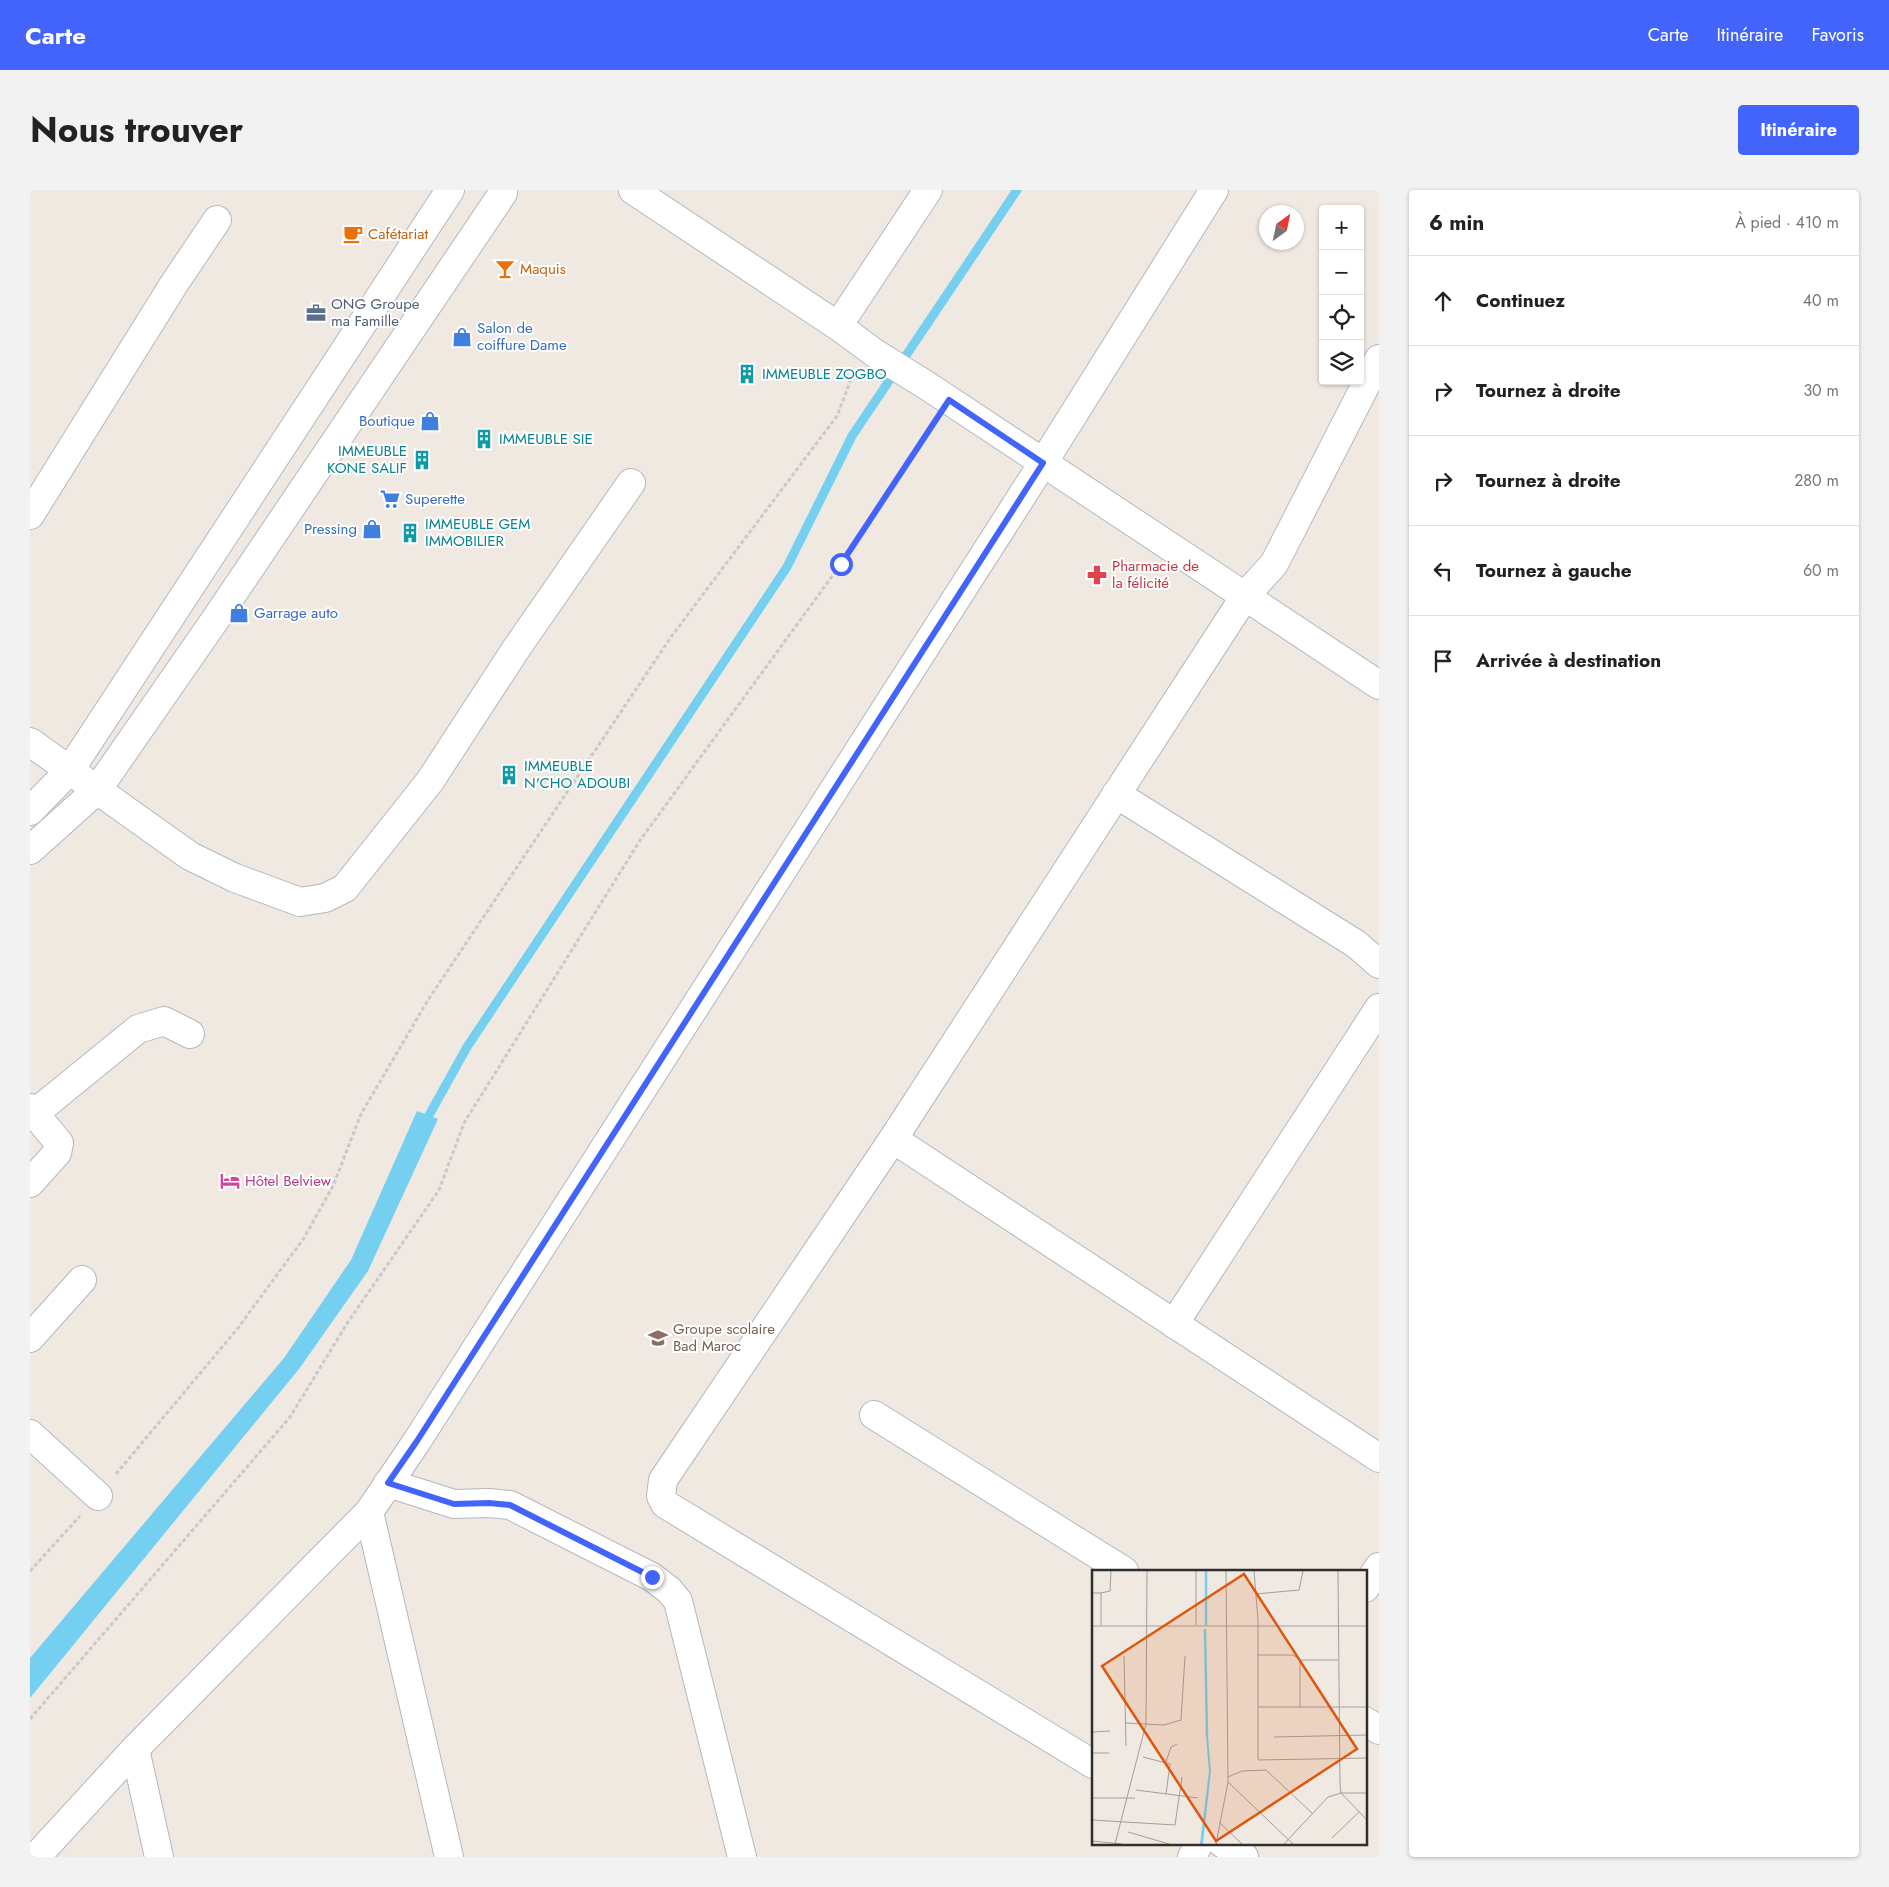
<!DOCTYPE html>
<html lang="fr">
<head>
<meta charset="utf-8">
<style>
	body { margin:0; font-family:Jost,sans-serif; background:#f2f2f2; color:#222 }
	.controls { position:absolute; right:15px; top:15px; display:grid; overflow:hidden; border-radius:5px; box-shadow:0 1px 4px #0004 }
	.controls button { width:45px; height:45px; display:grid; place-items:center; padding:0; border:0; border-bottom:1px solid #e0e0e0; background:#fff; color:#222; font:25px sans-serif }
	.compass { position:absolute; left:1229px; top:15px; width:45px; height:45px; border-radius:50%; background:#fff; box-shadow:0 1px 4px #0004; rotate:33deg }
	.stop { position:absolute; width:15px; height:15px; margin:-11px; border:4px solid #4264fb; border-radius:50%; background:#fff }
	.stop.end { background:#4264fb; border-color:#fff; box-shadow:0 1px 5px #0008 }
	.list { margin:0; padding:0; list-style:none }
	h2 { display:flex; justify-content:space-between; align-items:center; height:65px; margin:0; padding:0 20px; font-size:21px }
	h2 small { font-size:16px; font-weight:400; color:#767676 }
	.list li { display:grid; grid-template-columns:32px 1fr auto; gap:15px; align-items:center; box-sizing:border-box; height:90px; padding:0 20px; border-top:1px solid #e0e0e0 }
	.list b { display:block; font-size:19px; white-space:nowrap }
	.list em { font-size:16px; font-style:normal; color:#767676 }
	.icon { flex:none; width:28px; height:28px; fill:none; stroke:currentColor; stroke-width:2; stroke-linecap:round; stroke-linejoin:round }
	.map { position:relative; flex:none; width:1349px; height:1667px; overflow:hidden; border-radius:5px }
	header { display:flex; align-items:center; gap:30px; box-sizing:border-box; height:70px; padding:0 25px; background:#4264fb; color:#fff }
	header strong { font-size:24px }
	nav { display:flex; gap:28px; margin-inline-start:auto; font-size:18px }
	.intro { display:flex; align-items:center; justify-content:space-between; box-sizing:border-box; height:120px; padding:0 30px }
	h1 { margin:0; font-size:35px }
	.button { padding:12px 22px; border-radius:5px; background:#4264fb; color:#fff; font-size:18px; font-weight:700 }
	main { display:flex; gap:30px; padding:0 30px }
	aside { flex:1; background:#fff; border-radius:5px; box-shadow:0 1px 4px #0004 }
	.map>svg:first-child { display:block }
</style>
</head>
<body>
<header>
<strong>Carte</strong>
<nav><a>Carte</a><a>Itinéraire</a><a>Favoris</a></nav>
</header>
<div class="intro"><h1>Nous trouver</h1><a class="button">Itinéraire</a></div>
<main>
<div class="map">
<svg width="1349" height="1667" viewBox="0 0 1349 1667">
	<rect width="100%" height="100%" fill="#efe9e1"/>
	<!-- water -->
	<polygon fill="#75cff0" points="387,921 408,929 338,1081 269,1179 0,1508 0,1468 254,1168 321,1070"/>
	<g fill="none" stroke-linecap="round" stroke-linejoin="round">
		<!-- stream -->
		<polyline stroke="#75cff0" stroke-width="9" points="393,936 437,857 757,377 822,246 987,0"/>
		<defs>
			<g id="minor">
				<polyline points="603,0 808,136 846,164 896,195 1349,495"/>
				<polyline points="808,136 898,0"/>
				<polyline points="0,325 144,94 187,30"/>
				<polyline points="0,552 160,666 205,688 270,712 295,708 315,698 400,591 486,459 601,293"/>
				<polyline points="1086,604 1326,754 1349,774"/>
				<polyline points="0,621 40,580 420,0"/>
				<polyline points="0,660 67,600 185,430 473,3"/>
				<polyline points="0,918 29,953 27,963 0,993"/>
				<polyline points="5,923 108,839 134,831 160,844"/>
				<polyline points="863,949 1349,1268"/>
				<polyline points="1144,1134 1349,818"/>
				<polyline points="0,1148 52,1090"/>
				<polyline points="844,1225 1094,1381"/>
				<polyline points="0,1244 68,1306"/>
				<polyline points="358,1293 424,1314 459,1313 480,1315 622,1387 639,1400 648,1411 712,1667"/>
				<polyline points="339,1322 419,1667"/>
				<polyline points="1335,1398 1349,1377"/>
				<polyline points="1335,1531 1349,1540"/>
				<polyline points="105,1559 129,1667"/>
				<polyline points="1063,1574 635,1314 631,1306 633,1290 863,949 1215,406 1244,374 1349,169"/>
				<polyline points="1192,1653 1214,1667"/>
				<polyline points="6,1667 105,1559 339,1322 387,1251 1013,273 1184,0"/>
				<polyline points="1162,1667 1169,1653"/>
			</g>
		</defs>
		<!-- minor casing -->
		<use href="#minor" stroke="#b4b7c1" stroke-width="30"/>
		<!-- path -->
		<g stroke="#c9c9c9" stroke-width="3" stroke-dasharray="4 2.5" stroke-linecap="butt">
			<polyline points="86,1284 208,1138 274,1048 303,996 331,924 398,810 641,447 807,226 823,184"/>
			<polyline points="0,1381 50,1326"/>
			<polyline points="0,1529 260,1227 318,1132 409,1000 434,933 611,649 811,374 903,234"/>
		</g>
		<!-- minor -->
		<use href="#minor" stroke="#fff" stroke-width="28"/>
	</g>
	<g fill="none" stroke-linecap="round" stroke-linejoin="round">
		<!-- route -->
		<polyline stroke="#4264fb" stroke-width="6" points="622,1387 480,1315 459,1313 424,1314 358,1293 387,1251 1013,273 919,210 811,374"/>
	</g>
	<!-- icons -->
	<defs>
		<symbol id="cafe-bare" viewBox="-9 -9 18 18"><path d="M-5.5-4.5H6V0H3Q3 3.5 0 3.5H-2.5Q-5.5 3.5-5.5 0ZM3-3.2v2h1.7v-2ZM-6 4.5H4V6H-6Z" fill="#e8710a" stroke="#fff" stroke-width="2.5" paint-order="stroke"/></symbol>
		<symbol id="bar-bare" viewBox="-9 -9 18 18"><path d="M-6-5H6L.8 .8V4.5H3.5V6h-7V4.5H-.8V.8Z" fill="#e8710a" stroke="#fff" stroke-width="2.5" paint-order="stroke"/></symbol>
		<symbol id="office-bare" viewBox="-9 -9 18 18"><path d="M-6-3h4V-5.5h4V-3h4V5H-6ZM-1-4.5V-3h2v-1.5ZM-6 0V1H6V0Z" fill="#5c6f8a" stroke="#fff" stroke-width="2.5" paint-order="stroke"/></symbol>
		<symbol id="shop-bare" viewBox="-9 -9 18 18"><path d="M-5-2.5h2.3a2.7 3.5 0 0 1 5.4 0H5L5.5 6h-11ZM-1.5-2.5h3a1.5 2.3 0 0 0-3 0Z" fill="#3f7fe0" stroke="#fff" stroke-width="2.5" paint-order="stroke"/></symbol>
		<symbol id="building-bare" viewBox="-9 -9 18 18"><path d="M-4-6H4V6H1V3H-1V6H-4ZM-2.5-4.3h1.7v1.8h-1.7ZM.8-4.3h1.7v1.8H.8ZM-2.5-1h1.7V.8h-1.7ZM.8-1h1.7V.8H.8Z" fill="#0f9aa8" stroke="#fff" stroke-width="2.5" paint-order="stroke"/></symbol>
		<symbol id="supermarket-bare" viewBox="-9 -9 18 18"><path d="M-6-5.5h2.5l.6 2H6L4.5 2H-2.5L-4.4-4H-6ZM-1.5 3.2a1.3 1.3 0 1 0 .1 0ZM3 3.2a1.3 1.3 0 1 0 .1 0Z" fill="#3f7fe0" stroke="#fff" stroke-width="2.5" paint-order="stroke"/></symbol>
		<symbol id="pharmacy-bare" viewBox="-9 -9 18 18"><path d="M-2-6h4v4h4v4h-4v4h-4v-4h-4v-4h4Z" fill="#e0444e" stroke="#fff" stroke-width="2.5" paint-order="stroke"/></symbol>
		<symbol id="hotel-bare" viewBox="-9 -9 18 18"><path d="M-6-4.5h1.5V1H6V5H4.5V3h-9V5H-6ZM-4 0a1.8 1.8 0 1 1 3.6 0ZM.5 0V-2.5h3Q6-2.5 6 0Z" fill="#d1479c" stroke="#fff" stroke-width="2.5" paint-order="stroke"/></symbol>
		<symbol id="school-bare" viewBox="-9 -9 18 18"><path d="M0-5L7-2L0 1L-7-2ZM-4 1L0 2.5L4 1V4Q0 6-4 4Z" fill="#8d6e63" stroke="#fff" stroke-width="2.5" paint-order="stroke"/></symbol>
	</defs>
	<g fill-rule="evenodd">
		<use href="#cafe-bare" x="309" y="30" width="28" height="28"/>
		<use href="#bar-bare" x="461" y="65" width="28" height="28"/>
		<use href="#office-bare" x="272" y="109" width="28" height="28"/>
		<use href="#shop-bare" x="418" y="133" width="28" height="28"/>
		<use href="#building-bare" x="703" y="170" width="28" height="28"/>
		<use href="#shop-bare" x="386" y="217" width="28" height="28"/>
		<use href="#building-bare" x="440" y="235" width="28" height="28"/>
		<use href="#building-bare" x="378" y="256" width="28" height="28"/>
		<use href="#supermarket-bare" x="346" y="295" width="28" height="28"/>
		<use href="#shop-bare" x="328" y="325" width="28" height="28"/>
		<use href="#building-bare" x="366" y="329" width="28" height="28"/>
		<use href="#pharmacy-bare" x="1053" y="371" width="28" height="28"/>
		<use href="#shop-bare" x="195" y="409" width="28" height="28"/>
		<use href="#building-bare" x="465" y="571" width="28" height="28"/>
		<use href="#hotel-bare" x="186" y="977" width="28" height="28"/>
		<use href="#school-bare" x="614" y="1134" width="28" height="28"/>
	</g>
	<g text-anchor="middle" stroke-width="4" stroke-linejoin="round" paint-order="stroke">
		<!-- food labels -->
		<g font-size="15" fill="#c56008" stroke="#fff" text-anchor="start">
			<text x="338" y="49">Cafétariat</text>
			<text x="490" y="84">Maquis</text>
		</g>
		<!-- service labels -->
		<g font-size="15" fill="#4e5e75" stroke="#fff" text-anchor="start">
			<text x="301" y="119">ONG Groupe<tspan x="301" dy="17">ma Famille</tspan></text>
		</g>
		<!-- shop labels -->
		<g font-size="15" fill="#366cbe" stroke="#fff" text-anchor="start">
			<text x="447" y="143">Salon de<tspan x="447" dy="17">coiffure Dame</tspan></text>
			<text x="385" y="236" text-anchor="end">Boutique</text>
			<text x="375" y="314">Superette</text>
			<text x="327" y="344" text-anchor="end">Pressing</text>
			<text x="224" y="428">Garrage auto</text>
		</g>
		<!-- culture labels -->
		<g font-size="15" fill="#0d838f" stroke="#fff" text-anchor="start">
			<text x="732" y="189">IMMEUBLE ZOGBO</text>
			<text x="469" y="254">IMMEUBLE SIE</text>
			<text x="377" y="266" text-anchor="end">IMMEUBLE<tspan x="377" dy="17">KONE SALIF</tspan></text>
			<text x="395" y="339">IMMEUBLE GEM<tspan x="395" dy="17">IMMOBILIER</tspan></text>
			<text x="494" y="581">IMMEUBLE<tspan x="494" dy="17">N'CHO ADOUBI</tspan></text>
		</g>
		<!-- health labels -->
		<g font-size="15" fill="#be3a42" stroke="#fff" text-anchor="start">
			<text x="1082" y="381">Pharmacie de<tspan x="1082" dy="17">la félicité</tspan></text>
		</g>
		<!-- hotel labels -->
		<g font-size="15" fill="#b23c85" stroke="#fff" text-anchor="start">
			<text x="215" y="996">Hôtel Belview</text>
		</g>
		<!-- education labels -->
		<g font-size="15" fill="#785e54" stroke="#fff" text-anchor="start">
			<text x="643" y="1144">Groupe scolaire<tspan x="643" dy="17">Bad Maroc</tspan></text>
		</g>
	</g>
	<!-- overview -->
	<g transform="translate(1062 1380)">
		<rect width="275" height="275" fill="#efe9e1"/>
		<path d="M114 166H116L119 201 111 274H108L117 201Z" fill="#75cff0"/>
		<path fill="none" stroke="#75cff0" stroke-width="2.5" d="M114 55V1M113 59 115 167"/>
		<path fill="none" stroke="#a29e99" stroke-width="1" d="M104 1V55M162 1 166 50V190L275 188M246 1 248 215 249 223 275 250M0 23H9V55M9 23 18 21 19 1M164 24 207 20 211 1M0 56H275M165 85H201L208 90H246M32 86 34 176M208 90V137M166 137H275M33 153 72 155 89 150 93 86M0 162 18 161M182 167 275 165M0 183H17M51 187 78 194 74 224M74 192 79 177 85 174M136 207 150 201 174 200 221 244M136 212 201 274M44 220 106 228M0 228H43M0 250 83 255 90 207M127 252 150 274M36 262 77 274M240 268 267 242M0 271 30 274M23 274 54 154 55 1M124 274 136 212 134 1M192 274 236 227 249 223H275"/>
		<path fill="#df570e" fill-opacity="0.15" stroke="#df570e" stroke-width="2.5" d="M152 4 265 179 124 271 10 96Z"/>
		<rect width="275" height="275" fill="none" stroke="#2e2e2e" stroke-width="2.5"/>
	</g>
</svg>
<div class="controls">
<button>+</button>
<button>−</button>
<button><svg class="icon" aria-label="locate" viewBox="0 0 24 24"><circle cx="12" cy="12" r="6"/><path d="M12 2v4M12 18v4M2 12h4M18 12h4"/></svg></button>
<button><svg class="icon" aria-label="layers" viewBox="0 0 24 24"><path d="M12 4l9 5-9 5-9-5zM3 14l9 5 9-5"/></svg></button>
</div>
<svg class="compass" viewBox="-18 -18 36 36"><path d="M0-13l5 13h-10z" fill="#e53935"/><path d="M0 13l5-13h-10z" fill="#767676"/></svg>
<div class="stop" style="left:811px;top:374px"></div>
<div class="stop end" style="left:622px;top:1387px"></div>
</div>
<aside>
<h2>6 min<small>À pied · 410 m</small></h2>
<ul class="list">
<li><svg class="icon" aria-label="ahead" viewBox="0 0 24 24"><path d="M12 20V5M6 11l6-6 6 6"/></svg><div><b>Continuez</b></div><em>40 m</em></li>
<li><svg class="icon" aria-label="right" viewBox="0 0 24 24"><path d="M7 20v-9h11M14 6l5 5-5 5"/></svg><div><b>Tournez à droite</b></div><em>30 m</em></li>
<li><svg class="icon" aria-label="right" viewBox="0 0 24 24"><path d="M7 20v-9h11M14 6l5 5-5 5"/></svg><div><b>Tournez à droite</b></div><em>280 m</em></li>
<li><svg class="icon" aria-label="left" viewBox="0 0 24 24"><path d="M17 20v-9H6M10 6l-5 5 5 5"/></svg><div><b>Tournez à gauche</b></div><em>60 m</em></li>
<li><svg class="icon" aria-label="arrive" viewBox="0 0 24 24"><path d="M6 21V4h12l-3 4 3 4H6"/></svg><div><b>Arrivée à destination</b></div></li>
</ul>
</aside>
</main>
</body>
</html>
